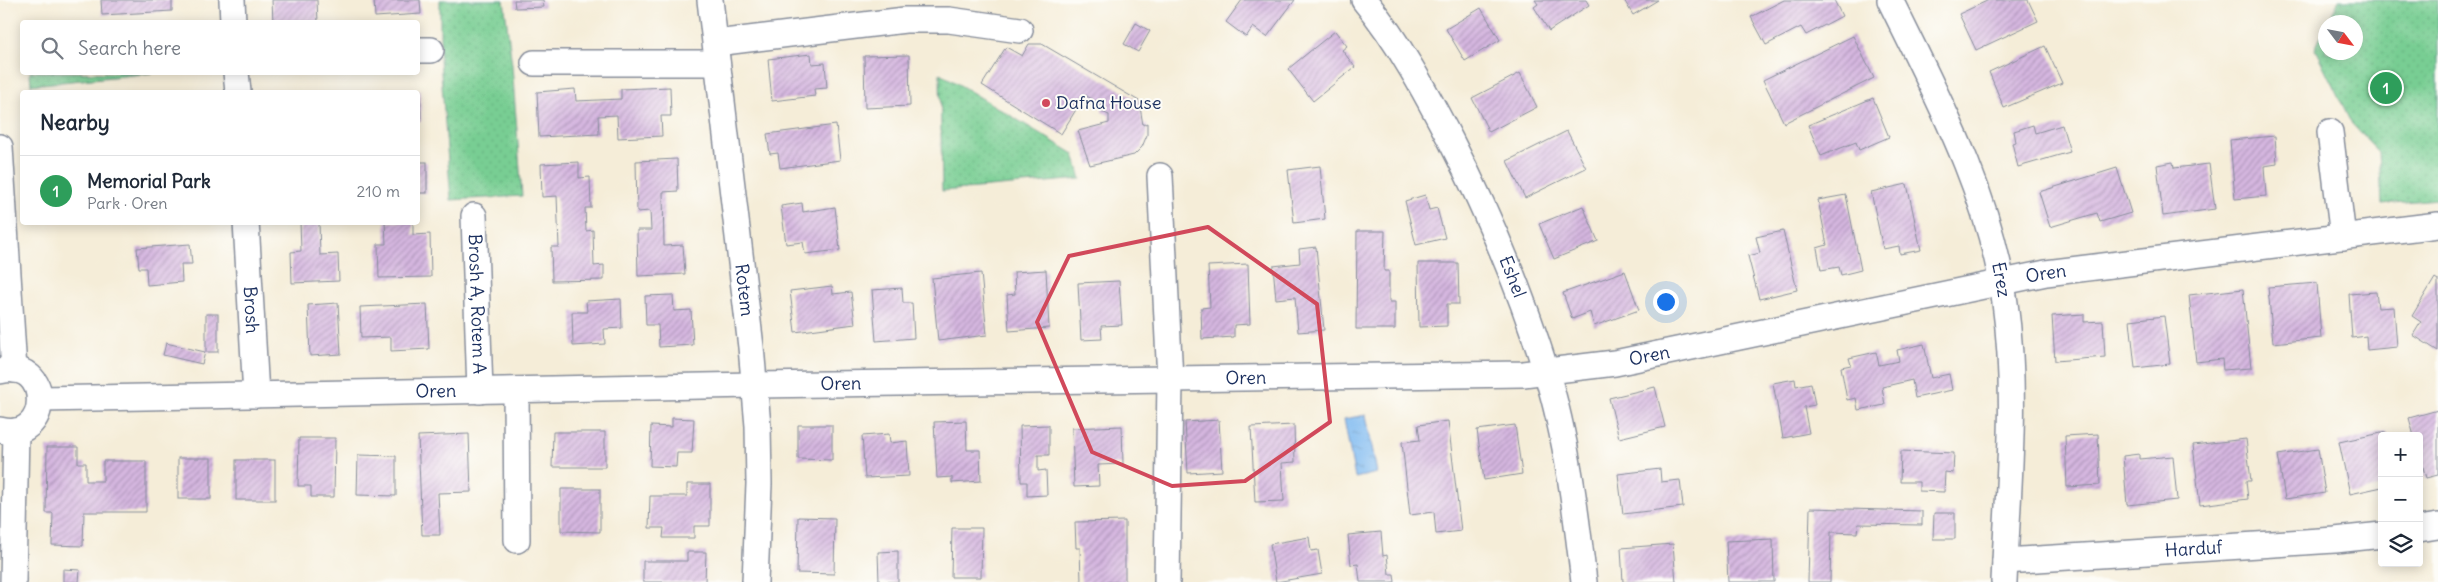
<!DOCTYPE html>
<html lang="en">
<head>
<meta charset="utf-8">
<style>
	body { margin:0; font-family:Delius,sans-serif; background:#f2f2f3; color:#1f2937 }
	.controls { position:absolute; right:15px; bottom:15px; display:grid; overflow:hidden; border-radius:5px; box-shadow:0 2px 12px #0003 }
	.controls button { width:45px; height:45px; display:grid; place-items:center; padding:0; border:0; border-bottom:1px solid #e0e1e3; background:#fff; color:#1f2937; font:25px sans-serif }
	.compass { position:absolute; left:2318px; top:15px; width:45px; height:45px; border-radius:50%; background:#fff; box-shadow:0 2px 12px #0003; rotate:122deg }
	.you { position:absolute; left:1665px; top:301px; width:18px; height:18px; margin:-12px; border:4px solid #fff; border-radius:50%; background:#1a73e8; box-shadow:0 0 0 8px #1a73e833 }
	.badge { display:grid; place-items:center; width:32px; height:32px; border-radius:50%; background:#111827; color:#fff; font-size:16px; font-weight:700 }
	.pin { position:absolute; translate:-50% -50%; border:2px solid #fff; box-shadow:0 1px 5px #0006 }
	.list { margin:0; padding:0; list-style:none }
	h2 { display:flex; justify-content:space-between; align-items:center; height:65px; margin:0; padding:0 20px; font-size:21px }
	h2 small { font-size:16px; font-weight:400; color:#747a83 }
	.list li { display:grid; grid-template-columns:32px 1fr auto; gap:15px; align-items:center; box-sizing:border-box; height:70px; padding:0 20px; border-top:1px solid #e0e1e3 }
	.list b { display:block; font-size:19px; white-space:nowrap }
	.list p { margin:0; font-size:16px; white-space:nowrap; color:#747a83 }
	.list em { font-size:16px; font-style:normal; color:#747a83 }
	.icon { flex:none; width:28px; height:28px; fill:none; stroke:currentColor; stroke-width:2; stroke-linecap:round; stroke-linejoin:round }
	.map { position:relative; flex:none; width:2438px; height:582px; overflow:hidden }
	.search { position:absolute; background:#fff; box-shadow:0 2px 12px #0003; left:20px; top:20px; width:400px; height:55px; display:flex; align-items:center; gap:12px; box-sizing:border-box; padding:0 18px; border-radius:5px; color:#747a83; font-size:19px }
	.panel { position:absolute; background:#fff; box-shadow:0 2px 12px #0003; left:20px; top:90px; width:400px; height:135px; border-radius:5px }
	.map>svg:first-child { display:block }
</style>
</head>
<body>
<div class="map">
<svg width="2438" height="582" viewBox="0 0 2438 582">
	<defs>
		<pattern id="grass-dots" width="8" height="8" patternUnits="userSpaceOnUse" patternTransform="scale(1.25)"><rect width="8" height="8" fill="#78ce93"/><path d="M2 2h.1M6 6h.1" fill="none" stroke="#67b181" stroke-width="1.8" stroke-linecap="round"/></pattern>
		<pattern id="water-ripples" width="26" height="14" patternUnits="userSpaceOnUse" patternTransform="scale(1.25)"><rect width="26" height="14" fill="#7fbaf1"/><path d="M2 4q2-2 4 0t4 0M15 11q2-2 4 0t4 0" fill="none" stroke="#6798c6"/></pattern>
		<pattern id="building-hatch" width="6" height="6" patternUnits="userSpaceOnUse" patternTransform="scale(1.25)"><rect width="6" height="6" fill="#d6b7e0"/><path d="M-1 1l2-2M0 6l6-6M5 7l2-2" fill="none" stroke="#ad95b9"/></pattern>
	</defs>
	<rect width="100%" height="100%" fill="#fdfcf7"/>
	<filter id="ink" filterUnits="userSpaceOnUse"><feTurbulence type="fractalNoise" baseFrequency=".02" numOctaves="2"/><feDisplacementMap in="SourceGraphic" scale="10" xChannelSelector="R" yChannelSelector="G"/><feConvolveMatrix kernelMatrix="1 2 1 2 8 2 1 2 1" color-interpolation-filters="sRGB"/></filter>
	<filter id="wash" filterUnits="userSpaceOnUse"><feTurbulence type="fractalNoise" baseFrequency=".0096" numOctaves="4" result="noise"/><feDisplacementMap in="SourceGraphic" scale="20" xChannelSelector="R" yChannelSelector="G"/><feGaussianBlur stdDeviation="1.12" result="paint"/><feColorMatrix in="noise" values="0 0 0 0 0 0 0 0 0 0 0 0 0 0 0 0 0 1.4 0 .05"/><feComposite in="paint" operator="in"/></filter>
	<g filter="url(#wash)">
		<rect width="100%" height="100%" fill="#f5edd8"/>
		<!-- grass -->
		<g fill="url(#grass-dots)" stroke="#4a7e78">
			<polygon points="440,0 504,0 512,65 522,196 451,200 440,60"/>
			<polygon points="2339,0 2438,0 2438,199 2382,204 2379,152 2352,124 2315,49 2325,27 2326,52 2356,52 2356,22 2328,22"/>
			<polygon points="30,73 30,72 153,73 31,85"/>
			<polygon points="940,73 1074,154 1081,179 942,191"/>
		</g>
		<!-- water -->
		<polygon fill="url(#water-ripples)" stroke="#4d74a8" points="1366,415 1377,473 1355,478 1344,419"/>
		<g id="blocks">
			<!-- building -->
			<g fill="url(#building-hatch)">
				<polygon points="101,0 172,0 172,11 102,15"/>
				<polygon points="272,0 317,0 318,22 273,22"/>
				<polygon points="374,0 420,0 421,14 375,17"/>
				<polygon points="514,0 543,0 544,7 515,8"/>
				<polygon points="1242,0 1295,0 1267,37 1253,27 1246,37 1226,22"/>
				<polygon points="1535,0 1586,0 1589,5 1549,31 1534,7 1538,4"/>
				<polygon points="1624,0 1658,0 1633,15"/>
				<polygon points="1784,0 1834,0 1842,16 1806,35 1801,27 1766,45 1751,17"/>
				<polygon points="1989,0 2028,0 2038,21 1976,50 1959,14"/>
				<polygon points="1481,8 1500,40 1465,61 1446,29"/>
				<polygon points="1136,23 1150,31 1138,52 1124,44"/>
				<polygon points="1335,31 1347,46 1342,50 1355,67 1313,101 1288,69"/>
				<polygon points="1853,36 1874,78 1784,123 1763,80"/>
				<polygon points="1029,44 1042,44 1139,101 1143,125 1147,123 1147,135 1142,147 1134,155 1090,165 1078,131 1109,123 1109,115 1102,112 1102,105 1085,95 1061,134 982,85 1006,47 1022,56"/>
				<polygon points="2045,46 2062,83 2004,108 1989,72"/>
				<polygon points="811,54 812,64 825,63 827,88 814,89 815,96 772,101 768,59"/>
				<polygon points="909,55 910,106 865,108 864,56"/>
				<polygon points="1520,73 1537,107 1489,132 1472,98"/>
				<polygon points="670,87 671,116 661,116 662,136 618,138 617,115 598,116 599,134 539,137 537,92 575,89 576,101 621,99 621,89"/>
				<polygon points="409,91 420,91 421,122 418,122 418,92"/>
				<polygon points="1873,98 1889,137 1859,150 1856,142 1821,156 1808,125"/>
				<polygon points="836,125 840,160 780,168 778,153 770,154 767,134"/>
				<polygon points="2033,125 2035,133 2062,125 2070,152 2018,167 2012,143 2016,142 2014,131"/>
				<polygon points="1567,131 1586,168 1525,198 1507,161"/>
				<polygon points="2275,136 2277,164 2264,166 2266,196 2235,199 2230,140"/>
				<polygon points="677,159 678,191 663,192 664,246 683,245 685,274 638,276 637,230 651,230 650,211 637,212 636,161"/>
				<rect x="418" y="162" width="9" height="31"/>
				<polygon points="579,162 579,178 590,177 591,208 585,208 586,231 593,230 594,266 604,265 604,280 552,281 551,247 559,247 557,196 542,197 541,164"/>
				<polygon points="2173,162 2174,168 2209,164 2215,209 2163,216 2157,165"/>
				<polygon points="1320,166 1325,219 1294,223 1288,170"/>
				<polygon points="2117,168 2131,213 2100,222 2097,213 2050,227 2039,192"/>
				<polygon points="1907,184 1921,250 1900,254 1899,246 1883,249 1871,192"/>
				<polygon points="1425,195 1429,210 1437,208 1445,238 1416,245 1405,201"/>
				<polygon points="1846,195 1861,270 1841,275 1839,267 1821,270 1817,248 1827,245 1818,200"/>
				<polygon points="802,203 803,212 835,207 840,250 805,254 803,242 786,244 781,206"/>
				<polygon points="1583,206 1598,241 1554,259 1539,224"/>
				<polygon points="300,222 319,222 320,255 338,254 339,281 292,283 291,252 301,251"/>
				<polygon points="385,222 413,222 413,235 430,234 431,277 379,278 378,244 386,244"/>
				<polygon points="1357,231 1385,231 1384,271 1389,271 1389,302 1395,302 1395,329 1356,329"/>
				<polygon points="1783,231 1797,290 1759,299 1748,256 1760,253 1756,237"/>
				<polygon points="190,244 192,264 181,264 182,282 147,285 146,268 139,268 137,248"/>
				<polygon points="1316,247 1324,330 1298,332 1295,297 1276,299 1273,266 1300,263 1299,249"/>
				<polygon points="1418,263 1458,263 1459,304 1447,304 1447,326 1419,327"/>
				<polygon points="1248,264 1250,324 1234,325 1234,337 1202,339 1201,308 1210,307 1208,266"/>
				<polygon points="1046,270 1049,328 1009,331 1007,295 1015,294 1014,272"/>
				<polygon points="1625,271 1639,310 1594,326 1590,312 1572,319 1563,293"/>
				<polygon points="981,273 987,335 938,341 932,278"/>
				<polygon points="2435,278 2438,280 2438,351 2413,335 2421,322 2412,316"/>
				<polygon points="1119,281 1122,325 1101,326 1102,339 1081,340 1078,283"/>
				<polygon points="2317,283 2321,338 2273,343 2268,287"/>
				<polygon points="832,286 833,294 851,292 855,324 795,332 790,291"/>
				<polygon points="902,288 903,303 912,303 914,338 876,341 872,290"/>
				<polygon points="2243,289 2251,368 2223,370 2222,359 2196,362 2189,295"/>
				<polygon points="2376,292 2378,308 2394,307 2397,347 2367,350 2366,336 2352,338 2349,294"/>
				<polygon points="673,295 674,311 691,310 693,345 659,347 658,325 646,325 645,296"/>
				<polygon points="621,299 622,328 604,329 605,344 573,346 572,312 587,312 586,301"/>
				<polygon points="338,303 341,354 310,356 308,305"/>
				<polygon points="427,304 429,349 391,351 391,337 361,338 360,307"/>
				<rect x="206" y="314" width="12" height="38"/>
				<polygon points="2084,314 2084,322 2103,321 2105,357 2055,361 2052,316"/>
				<polygon points="2164,316 2170,364 2135,368 2130,320"/>
				<polygon points="166,343 205,352 202,364 163,355"/>
				<polygon points="1924,344 1931,378 1949,374 1952,390 1915,398 1912,380 1882,387 1885,405 1858,410 1856,398 1847,400 1841,367 1851,365 1849,358 1876,352 1879,365 1899,361 1897,350"/>
				<polygon points="1795,379 1796,386 1811,383 1815,405 1804,407 1809,433 1783,438 1773,383"/>
				<polygon points="1655,387 1665,427 1619,438 1609,398"/>
				<polygon points="2438,410 2438,475 2426,478 2419,453 2419,436 2414,436 2409,418"/>
				<polygon points="672,418 694,419 692,453 677,453 676,467 650,466 651,426 672,427"/>
				<polygon points="1219,420 1222,471 1188,473 1185,422"/>
				<polygon points="966,421 967,450 980,450 981,481 952,483 952,477 937,478 934,422"/>
				<polygon points="1448,421 1461,531 1436,534 1434,512 1410,515 1402,442 1420,440 1418,425"/>
				<polygon points="798,425 832,425 832,460 798,459"/>
				<polygon points="1049,425 1049,455 1038,455 1038,471 1046,470 1047,495 1027,496 1027,482 1021,482 1020,426"/>
				<polygon points="1294,425 1295,462 1282,463 1284,501 1255,502 1251,427"/>
				<polygon points="1515,425 1522,474 1484,480 1477,430"/>
				<polygon points="1122,426 1123,464 1098,465 1099,486 1074,487 1072,428"/>
				<polygon points="553,432 605,432 605,467 552,467"/>
				<polygon points="2386,432 2387,436 2382,436 2382,487 2350,494 2339,442"/>
				<polygon points="469,434 471,492 438,493 440,535 422,535 418,436"/>
				<polygon points="889,434 890,443 907,441 909,476 865,478 862,436"/>
				<polygon points="2098,434 2100,485 2067,487 2065,436"/>
				<polygon points="299,438 335,438 334,497 311,497 311,486 298,486"/>
				<polygon points="2246,439 2251,481 2246,481 2248,499 2200,505 2193,445"/>
				<polygon points="47,447 78,447 78,463 86,463 86,481 103,481 103,461 146,461 146,512 84,512 83,546 52,545 53,513 46,513"/>
				<polygon points="2318,449 2325,493 2285,499 2278,455"/>
				<polygon points="1901,451 1954,453 1953,473 1945,472 1944,492 1919,491 1919,482 1900,482"/>
				<polygon points="2139,454 2139,459 2173,456 2177,500 2127,505 2123,456"/>
				<polygon points="358,455 396,456 396,496 357,495"/>
				<rect x="178" y="458" width="33" height="41"/>
				<rect x="236" y="460" width="39" height="40"/>
				<polygon points="1660,469 1661,482 1680,480 1683,507 1623,514 1618,474"/>
				<polygon points="687,484 710,484 710,526 694,526 694,538 663,538 664,528 649,528 650,496 687,496"/>
				<polygon points="561,489 600,489 600,532 561,531"/>
				<polygon points="1810,508 1922,511 1922,525 1858,524 1857,533 1831,532 1830,582 1808,582"/>
				<polygon points="1934,513 1955,513 1955,539 1933,539"/>
				<polygon points="798,517 835,518 834,574 797,573"/>
				<polygon points="1125,521 1125,582 1081,582 1080,548 1076,548 1075,522"/>
				<polygon points="952,528 982,528 981,577 951,577"/>
				<polygon points="1381,532 1383,556 1387,555 1389,574 1394,574 1395,582 1360,582 1358,564 1351,565 1348,535"/>
				<polygon points="1309,537 1311,551 1318,550 1322,574 1276,582 1270,544"/>
				<polygon points="1773,539 1774,582 1728,582 1726,541"/>
				<polygon points="1673,544 1676,582 1623,582 1621,548"/>
				<polygon points="898,551 898,582 879,582 878,552"/>
				<polygon points="687,552 706,552 705,582 643,582 643,561 687,561"/>
				<polygon points="63,569 80,570 79,582 63,582"/>
			</g>
		</g>
	</g>
	<g filter="url(#ink)">
		<use href="#blocks" fill-opacity="0" stroke="#888e9b" stroke-width="1"/>
		<g fill="none" stroke-linecap="round" stroke-linejoin="round">
			<defs>
				<g id="minor">
					<polyline points="232,0 233,22"/>
					<path id="s1" d="M710 0 751 347 758 426 759 484 755 582"/>
					<path id="s2" d="M1364 0C1399 42 1426 93 1451 141 1489 215 1521 291 1546 371 1567 438 1576 512 1584 582"/>
					<path id="s3" d="M1890 0C1937 96 1991 196 2005 303 2018 395 2008 489 2004 582"/>
					<polyline points="716,43 905,20 949,20 1020,30"/>
					<polyline points="418,50 431,50"/>
					<polyline points="534,63 717,63"/>
					<polyline points="236,72 238,92"/>
					<polyline points="2330,132 2343,237"/>
					<polyline points="0,147 14,370"/>
					<polyline points="1160,176 1170,380 1167,582"/>
					<path id="s4" d="M474 216 480 391"/>
					<path id="s5" d="M246 222 256 395"/>
					<path d="M0 371C53 357 52 444 0 430"/>
					<polyline points="516,391 517,540"/>
					<path id="s6" d="M41 399 753 385 1523 374 1615 363 2046 273 2438 225"/>
					<polyline points="2419,529 2438,526"/>
					<path id="s7" d="M2005 561 2335 540 2382 535"/>
					<polyline points="13,582 16,431"/>
				</g>
			</defs>
			<!-- minor casing -->
			<use href="#minor" stroke="#888e9b" stroke-width="28"/>
			<!-- minor -->
			<use href="#minor" stroke="#fff" stroke-width="25"/>
		</g>
	</g>
	<!-- marked area -->
	<path fill="none" stroke="#d1495b" stroke-width="4" stroke-linejoin="round" d="M1208 227 1317 304 1330 422 1245 481 1172 486 1092 452 1037 322 1069 256Z"/>
	<!-- markers -->
	<circle fill="#d1495b" stroke="#fdfcf7" stroke-width="2" cx="1046" cy="103" r="5"/>
	<g text-anchor="middle" stroke-width="4" stroke-linejoin="round" paint-order="stroke">
		<!-- poi labels -->
		<g font-size="18" fill="#1b2f5e" stroke="#fdfcf7" text-anchor="start">
			<text x="1056" y="109">Dafna House</text>
		</g>
		<!-- street labels -->
		<g font-size="18" fill="#1b2f5e" stroke="#fdfcf7">
			<text dy="6" stroke="none"><textPath href="#s6" startOffset="2015">Oren</textPath></text>
			<text dy="6" stroke="none"><textPath href="#s2" startOffset="315">Eshel</textPath></text>
			<text dy="6" stroke="none"><textPath href="#s3" startOffset="302">Erez</textPath></text>
			<text dy="6" stroke="none"><textPath href="#s1" startOffset="292">Rotem</textPath></text>
			<text dy="6" stroke="none"><textPath href="#s4" startOffset="88">Brosh A, Rotem A</textPath></text>
			<text dy="6" stroke="none"><textPath href="#s5" startOffset="88">Brosh</textPath></text>
			<text dy="6" stroke="none"><textPath href="#s6" startOffset="1610">Oren</textPath></text>
			<text dy="6" stroke="none"><textPath href="#s6" startOffset="1205">Oren</textPath></text>
			<text dy="6" stroke="none"><textPath href="#s6" startOffset="800">Oren</textPath></text>
			<text dy="6" stroke="none"><textPath href="#s6" startOffset="395">Oren</textPath></text>
			<text dy="6" stroke="none"><textPath href="#s7" startOffset="189">Harduf</textPath></text>
		</g>
	</g>
</svg>
<div class="controls">
<button>+</button>
<button>−</button>
<button><svg class="icon" aria-label="layers" viewBox="0 0 24 24"><path d="M12 4l9 5-9 5-9-5zM3 14l9 5 9-5"/></svg></button>
</div>
<svg class="compass" viewBox="-18 -18 36 36"><path d="M0-13l5 13h-10z" fill="#e53935"/><path d="M0 13l5-13h-10z" fill="#747a83"/></svg>
<div class="you"></div>
<div class="pin badge" style="left:2386px;top:88px;background:#2e9e5b">1</div>
<div class="search"><svg class="icon" aria-label="search" viewBox="0 0 24 24"><circle cx="10" cy="10" r="6"/><path d="M15 15l6 6"/></svg>Search here</div>
<section class="panel">
<h2>Nearby<small></small></h2>
<ul class="list">
<li><span class="badge" style="background:#2e9e5b">1</span><div><b>Memorial Park</b><p>Park · Oren</p></div><em>210 m</em></li>
</ul>
</section>
</div>
</body>
</html>
